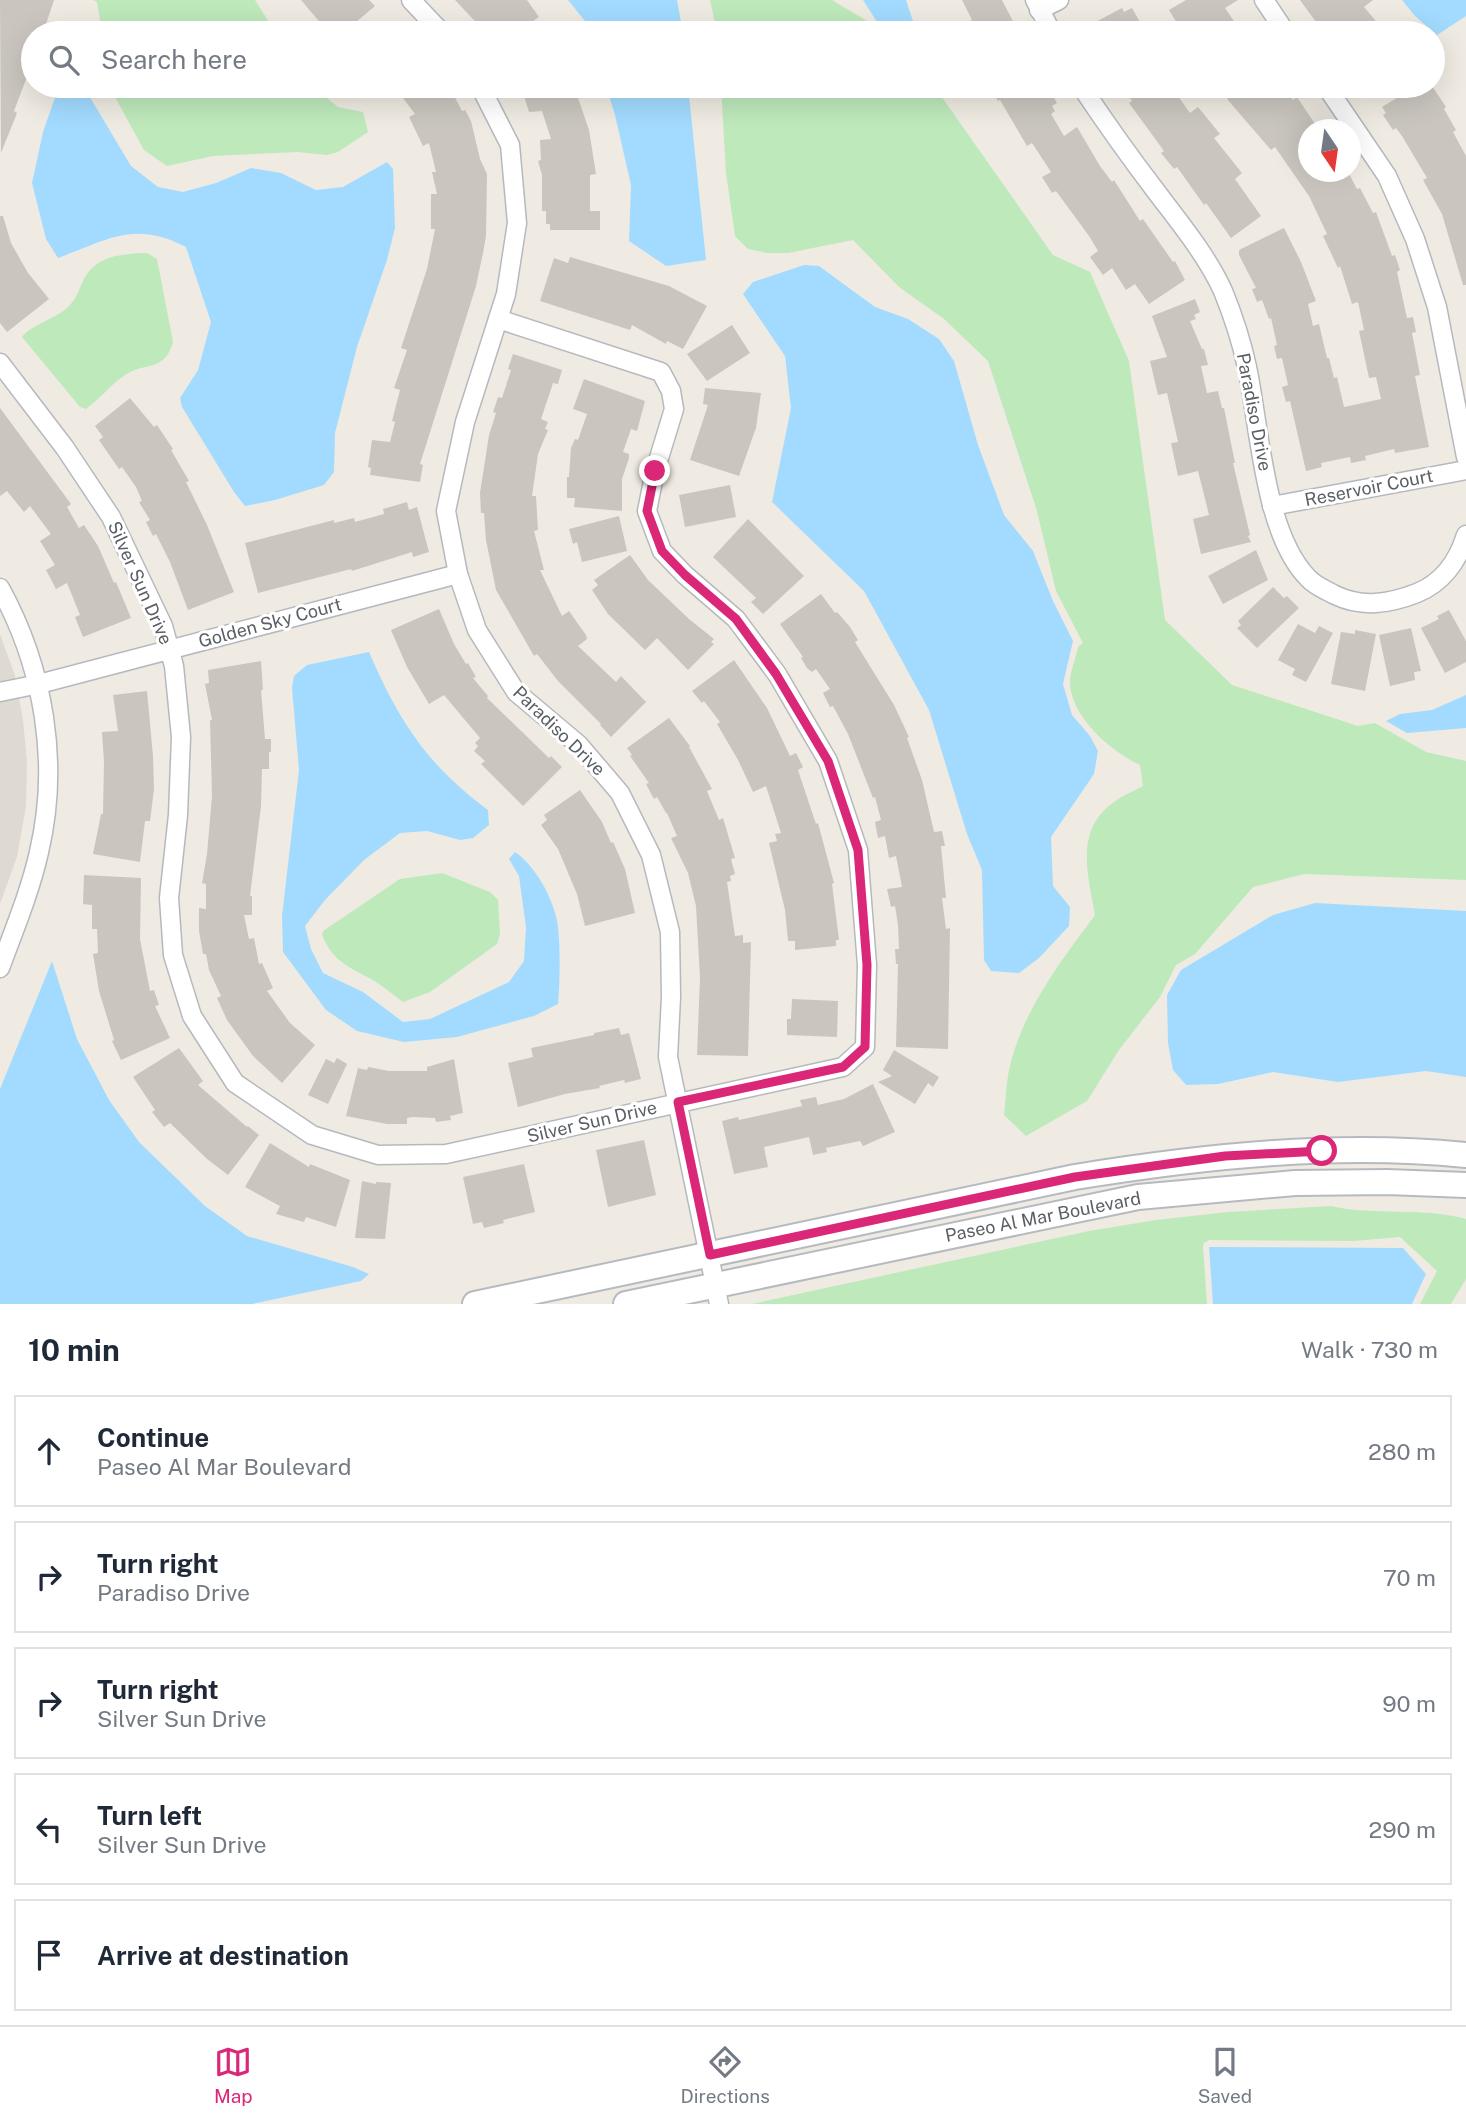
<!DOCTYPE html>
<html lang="en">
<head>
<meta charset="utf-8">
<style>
	body { margin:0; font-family:"Public Sans",sans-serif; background:#f2f2f3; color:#1f2937 }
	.compass { position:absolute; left:1298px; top:119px; width:63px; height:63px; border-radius:50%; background:#fff; box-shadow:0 7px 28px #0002; rotate:167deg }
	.stop { position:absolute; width:21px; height:21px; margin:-16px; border:5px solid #db2777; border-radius:50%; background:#fff }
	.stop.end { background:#db2777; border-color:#fff; box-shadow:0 2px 7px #0008 }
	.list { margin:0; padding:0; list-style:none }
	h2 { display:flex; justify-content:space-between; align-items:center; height:91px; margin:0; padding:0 28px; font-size:30px }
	h2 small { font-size:23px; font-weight:400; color:#747a83 }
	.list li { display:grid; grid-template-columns:46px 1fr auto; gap:21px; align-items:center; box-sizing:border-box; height:112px; margin:0 14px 14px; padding:0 14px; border:2px solid #e0e1e3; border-radius:0px }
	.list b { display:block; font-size:26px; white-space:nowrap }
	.list p { margin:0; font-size:23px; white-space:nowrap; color:#747a83 }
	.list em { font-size:23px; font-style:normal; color:#747a83 }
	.icon { flex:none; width:38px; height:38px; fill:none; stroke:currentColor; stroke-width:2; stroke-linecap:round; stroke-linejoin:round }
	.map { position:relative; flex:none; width:1466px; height:1304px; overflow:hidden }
	.search { position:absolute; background:#fff; box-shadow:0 7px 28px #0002; left:21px; right:21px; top:21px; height:77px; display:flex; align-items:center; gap:18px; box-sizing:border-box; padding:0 24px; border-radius:38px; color:#747a83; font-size:26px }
	.sheet { height:721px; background:#fff }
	nav { display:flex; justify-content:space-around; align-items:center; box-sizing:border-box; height:98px; border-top:2px solid #e0e1e3; background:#fff; font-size:19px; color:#747a83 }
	nav a { display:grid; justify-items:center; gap:4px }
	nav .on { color:#db2777 }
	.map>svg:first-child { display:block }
</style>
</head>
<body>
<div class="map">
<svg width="1466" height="1304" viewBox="0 0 1466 1304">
	<rect width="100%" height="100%" fill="#efebe2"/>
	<!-- education -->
	<polygon fill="#dedad1" points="0,634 15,676 23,720 27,762 26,806 17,857 0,904"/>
	<!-- green -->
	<g fill="#bee9bb">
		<polygon points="93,0 255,0 267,19 270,33 102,33 97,2"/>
		<polygon points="710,0 832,0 867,21 876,33 717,33"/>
		<polygon points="109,86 312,86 338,107 363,112 368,132 338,152 327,155 297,152 213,156 167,166 144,150"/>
		<path d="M721 86H934L1053 255 1090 272 1129 361 1165 620 1232 685 1358 726 1375 723 1426 752 1466 761V880L1304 874 1253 887 1195 954 1176 965 1160 997 1119 1050 1087 1101 1026 1136 1004 1115C1006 1099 1006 1082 1010 1066 1023 1010 1061 961 1095 915 1088 875 1074 830 1114 802 1123 795 1134 791 1143 786L1140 765C1112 752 1073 719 1070 685 1069 674 1076 658 1078 647L1083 643 1056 591 1037 511 988 361 944 319 899 287 853 240 788 253H767L748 249 735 236 726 173Z"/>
		<path d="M147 253 157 259 173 342C164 373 146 361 125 375 111 384 100 399 86 409L80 407 22 337C30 325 56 319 68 307 76 300 79 289 84 279 97 255 122 254 147 253Z"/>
		<path d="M442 873 490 892 498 900 500 934 497 944 430 992 403 1002C394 995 385 988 376 982 351 967 334 964 322 935L323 931 400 879Z"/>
		<path d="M1331 1206C1374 1216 1425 1207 1466 1219V1279L1451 1304H1420L1437 1271 1400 1237 1353 1241 1209 1240 1204 1243 1203 1247 1207 1304H752L1089 1231 1156 1220 1228 1212Z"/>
	</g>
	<!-- water -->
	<g fill="#a2dbff">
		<polygon points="568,0 677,0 683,33 589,33 585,21"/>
		<polygon points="863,0 906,0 917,33 884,33"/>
		<polygon points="1402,0 1466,0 1466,16 1437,35 1415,16"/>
		<path d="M59 86H87L88 94 131 166 158 187 183 192 216 183 251 168 281 173 316 190 343 187 387 162 393 169 395 228 387 260 357 347 335 433 334 472 324 485 275 500 245 506 234 492 182 407 180 398 198 370 211 322 186 247C133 220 108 240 58 258L46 239 32 183 43 132Z"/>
		<polygon points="606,86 688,86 706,260 666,266 629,241 631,185 615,115"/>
		<polygon points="804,265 819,266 875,307 908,319 939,339 954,361 978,445 1004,515 1033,551 1053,601 1073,641 1063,684 1072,715 1090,736 1098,751 1094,774 1051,837 1053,886 1070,907 1069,926 1039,958 1019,973 991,971 984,960 982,870 967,834 929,710 864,591 772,502 791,408 785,356 743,294 753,282"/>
		<path d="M369 652C399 721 427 765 488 810L489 825 473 838 460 840 427 831 400 833 364 860 325 900 305 926 311 949 323 973 363 992 403 1022 430 1019 509 982 524 961 526 927 519 876 509 859 515 852C534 865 550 893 556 916 561 934 560 984 558 1004L534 1016 457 1037 404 1042 357 1031 326 1010 283 952 282 916 299 770 292 688 294 676 307 665Z"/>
		<polygon points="1466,695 1466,728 1407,733 1386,721 1400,714 1432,710"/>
		<polygon points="1315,903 1466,911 1466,1077 1426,1071 1338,1082 1273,1072 1218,1084 1186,1085 1173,1070 1168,1043 1167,995 1181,970 1273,915"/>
		<polygon points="52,961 77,1039 109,1100 139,1142 205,1206 247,1236 353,1267 369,1274 361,1281 252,1304 0,1304 0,1089"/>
		<polygon points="1209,1247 1403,1248 1426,1274 1412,1304 1213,1304"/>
	</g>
	<!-- building -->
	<g fill="#cac6bf">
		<polygon points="0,0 54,0 43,33 33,33 33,61 14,111 17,113 1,153"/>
		<polygon points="301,0 369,0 375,6 343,33 329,33"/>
		<polygon points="455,0 527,0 539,17 516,33 486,33"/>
		<polygon points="962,0 1002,0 1019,33 946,33 972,20"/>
		<polygon points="1186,0 1238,0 1225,8 1242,33 1183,33 1169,10"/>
		<polygon points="1300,0 1373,0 1364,7 1386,33 1324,33"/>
		<polygon points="1122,8 1124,12 1132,8 1146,33 1075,33"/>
		<polygon points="394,86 449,86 462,111 465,110 471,121 480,159 487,174 486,236 483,253 476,286 420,464 423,465 420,482 370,475 371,468 368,467 372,440 390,442 395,422 392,421 400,390 394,388 407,350 401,348 427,269 435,229 431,229 431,194 437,194 432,172 436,172 429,143 423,146 409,117 415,114"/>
		<polygon points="521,86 574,86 589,130 596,174 590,175 590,211 600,211 600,230 550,230 550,224 546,224 546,211 542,211 542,175 538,161 541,160 540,140 551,139 542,111 529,112"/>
		<polygon points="989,86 1047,86 1057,103 1052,106 1055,111 1051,114 1064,136 1077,127 1100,166 1112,182 1114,180 1140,221 1143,219 1173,262 1175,261 1185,280 1149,304 1135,284 1126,290 1112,268 1103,275 1090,257 1098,251 1089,236 1056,191 1052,193 1042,177 1051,172 1032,143 1027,146 1000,100 998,101"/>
		<polygon points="1121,86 1171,86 1190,113 1198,107 1220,134 1214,138 1242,173 1235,179 1261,216 1231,238 1206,203 1204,205 1177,167 1174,169 1161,153 1164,151 1129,103 1132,101"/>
		<polygon points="1226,86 1281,86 1293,100 1297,97 1315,124 1308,129 1308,172 1348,172 1357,189 1360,188 1373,213 1376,212 1392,256 1395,255 1400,270 1397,272 1407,318 1413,317 1416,332 1412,333 1420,375 1415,376 1429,447 1395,453 1394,449 1365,456 1366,460 1351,463 1350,457 1321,463 1322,467 1306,471 1290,401 1286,402 1282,387 1288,385 1282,358 1277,359 1274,346 1277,345 1271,318 1269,319 1262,300 1257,302 1252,289 1256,288 1239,255 1239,250 1284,228 1301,262 1316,301 1308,304 1313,326 1319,324 1327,358 1329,358 1334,378 1337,377 1344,407 1381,399 1376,377 1369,378 1359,331 1364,330 1358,302 1352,304 1340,266 1338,268 1323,236 1327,234 1309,196 1275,147 1271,150 1227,99 1232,95"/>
		<polygon points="1416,86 1432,86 1446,107 1444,109 1456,130 1453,132 1466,156 1466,285 1463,285 1442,214 1423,180 1427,178 1402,136 1396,128 1393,130 1383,115 1386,113 1382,107"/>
		<polygon points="0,216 3,216 11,243 28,273 49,299 7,332 0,323"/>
		<polygon points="570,257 669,286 707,306 683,349 667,341 666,344 632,325 630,330 540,301 554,258 568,263"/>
		<polygon points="1195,299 1200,312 1194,315 1196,319 1190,321 1202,349 1204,349 1208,365 1201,366 1207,393 1218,391 1222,408 1224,408 1235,463 1233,463 1250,535 1248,536 1251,542 1201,554 1193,519 1209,515 1198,471 1178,476 1171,443 1178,442 1167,393 1158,395 1150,361 1167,357 1152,316"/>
		<polygon points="732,325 750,353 707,381 687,354"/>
		<polygon points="513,354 562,370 558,384 553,383 541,419 548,422 545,429 548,430 538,454 532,496 536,496 538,530 534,531 544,570 540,570 562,616 569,611 586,635 587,639 578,646 616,682 621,676 646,702 611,737 600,725 601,724 558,681 537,654 534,656 496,590 486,540 484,513 481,513 480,493 489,435 496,413 493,412 498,397 502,398 511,370 508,369"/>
		<polygon points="584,379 645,401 637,431 631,429 623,452 629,454 629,458 622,479 622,511 574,507 575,498 567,498 567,477 569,477 571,448 575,439 578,440 587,414 573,409"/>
		<polygon points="705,388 761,393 756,428 739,476 690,460 708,405 703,404"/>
		<polygon points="130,398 154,427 157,425 173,449 171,450 189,481 186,482 207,525 234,592 188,610 170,562 156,534 153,536 146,522 150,520 139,502 142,501 136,487 122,467 119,469 99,440 103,437 95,426"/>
		<polygon points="0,408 71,504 67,507 79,528 84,525 98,546 114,583 116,582 131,618 83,637 75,617 80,615 67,583 56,589 46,570 55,565 40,541 51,534 30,506 24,512 7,491 0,496"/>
		<polygon points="730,485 736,517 685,527 679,495"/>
		<polygon points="407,502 409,510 417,507 429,552 413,557 412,552 352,571 351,569 258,593 245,543 334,520 334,523 354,518 355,522 384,514 383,509"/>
		<polygon points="619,516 627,551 582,562 577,542 573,544 569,529"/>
		<polygon points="748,519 804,576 763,614 751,602 756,598 713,557"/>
		<polygon points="1256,550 1268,580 1223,604 1208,576"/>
		<polygon points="630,555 648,580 689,619 714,639 711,642 714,644 688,670 657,638 645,650 608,614 592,590 598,585 594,580"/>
		<polygon points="1273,587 1284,598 1287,596 1299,608 1257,648 1237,628 1241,625 1238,621"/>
		<polygon points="821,594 835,613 837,612 850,627 858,640 855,642 894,705 909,737 907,738 922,780 934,832 942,831 945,846 941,846 946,898 942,898 946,929 950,928 948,1049 896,1047 898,964 896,964 895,949 899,949 898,925 895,906 891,907 887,889 902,887 896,856 889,858 885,836 878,838 875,822 881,820 875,797 873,798 848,734 833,706 830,707 823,693 830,689 816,669 812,672 807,668 801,658 803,657 780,624"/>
		<polygon points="439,609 454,644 466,664 468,663 476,677 473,678 488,696 487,698 549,758 551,756 562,767 523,806 481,764 485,761 474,751 478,746 475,743 480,738 444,695 429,704 407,667 391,630"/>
		<polygon points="1449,610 1466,641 1466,662 1445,673 1421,628 1439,619 1437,616"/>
		<polygon points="1298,624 1315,633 1319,626 1333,633 1306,682 1292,675 1295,669 1278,660"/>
		<polygon points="1411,628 1421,671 1414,672 1415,680 1390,686 1379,635"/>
		<polygon points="1355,630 1376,634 1365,691 1331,684 1341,632 1355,634"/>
		<polygon points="734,660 767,708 790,756 796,753 803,767 798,770 816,824 818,823 834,883 832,884 839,940 836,940 836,946 795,950 795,941 788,941 785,910 769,843 777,841 775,834 781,833 766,786 753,792 738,760 717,724 720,722 704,701 702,703 692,691"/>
		<polygon points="261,661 263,690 261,690 265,739 271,739 271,752 269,752 269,769 262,769 261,806 250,896 252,896 252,915 244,915 249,939 254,938 259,964 262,963 273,988 267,991 290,1023 315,1045 282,1083 253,1056 227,1020 217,998 221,996 209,970 206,954 203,954 199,931 199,908 206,909 206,884 202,883 207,854 212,796 210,720 212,720 205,684 209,683 208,670"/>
		<polygon points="147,691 153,756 154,789 150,821 145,821 140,862 93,854 101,814 103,814 104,762 102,732 118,731 113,695"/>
		<polygon points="669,718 690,746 689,747 712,789 707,791 719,820 723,818 735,858 731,859 735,874 730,876 731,881 727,882 735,936 743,935 743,943 751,942 748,1056 697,1055 700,978 696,906 688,873 671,838 677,836 667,813 666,813 657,797 654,799 646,784 649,783 630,756 632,755 627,748"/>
		<polygon points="580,790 602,822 611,843 613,842 625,869 635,913 585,926 577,894 558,849 541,825 547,820 544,815"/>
		<polygon points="84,875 141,878 140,939 150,991 154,990 159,1005 155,1006 170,1038 121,1060 112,1041 114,1040 99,991 93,954 98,953 97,929 92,929 92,905 83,904"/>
		<polygon points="792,999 838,1001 837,1037 787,1035 787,1019 791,1019"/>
		<polygon points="619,1028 621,1035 629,1033 641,1079 625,1083 624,1080 599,1086 600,1088 565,1094 518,1107 508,1063 533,1057 531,1048 594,1035 594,1033"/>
		<polygon points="179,1048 203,1081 198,1085 247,1127 248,1126 259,1135 228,1175 207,1159 170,1123 164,1127 152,1112 155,1110 133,1077"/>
		<polygon points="894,1050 939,1077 933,1087 928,1083 915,1104 878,1082 892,1076 883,1070"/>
		<polygon points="337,1058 347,1064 328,1104 308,1095 326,1059 334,1063"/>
		<polygon points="454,1059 463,1113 450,1116 451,1120 436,1122 435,1118 413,1117 407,1118 407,1124 387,1124 346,1116 358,1068 367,1070 368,1067 389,1071 427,1071 427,1067"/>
		<polygon points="873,1084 895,1132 863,1146 860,1141 826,1148 827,1152 813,1155 809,1137 764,1147 768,1167 734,1174 722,1121 738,1117 739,1120 802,1106 800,1100 816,1097 818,1105 844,1099"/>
		<polygon points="644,1140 656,1195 608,1207 596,1150"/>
		<polygon points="270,1143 309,1167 310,1164 350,1180 336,1227 306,1217 304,1222 276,1214 280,1206 245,1187"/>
		<polygon points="524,1164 535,1212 503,1220 504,1223 484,1228 482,1222 473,1224 463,1177"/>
		<polygon points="362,1181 376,1184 376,1182 391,1183 385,1239 355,1238"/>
	</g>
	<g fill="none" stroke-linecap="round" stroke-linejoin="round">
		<defs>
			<g id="minor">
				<polyline points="411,0 442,33"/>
				<polyline points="1035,0 1052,33"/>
				<polyline points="1264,0 1286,33"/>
				<polyline points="1039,10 1059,0"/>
				<polyline points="480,86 510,145 517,223 506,294 465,422 446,511 458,574 477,630 516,692 579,745 620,793 651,855 670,932 671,997 668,1057 719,1304"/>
				<path d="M1081 86C1105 122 1129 156 1155 190 1179 222 1206 254 1223 291 1232 313 1242 344 1247 367 1260 429 1264 533 1308 578 1315 586 1326 590 1335 595 1362 608 1389 604 1417 593 1442 583 1458 561 1466 535"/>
				<polyline points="1326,86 1387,176 1415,239 1437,307 1466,457"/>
				<polyline points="0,363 65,448 111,517 163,626 174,666 181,737 178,815 169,898 173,955 192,1016 235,1083 312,1135 378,1155 446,1154 843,1067 865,1047 867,965 858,850 828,761 777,674 736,619 685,575 662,551 647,511 655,471 674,409 671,391 661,372 498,319"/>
				<polyline points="1272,506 1466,470"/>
				<path d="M0 588C44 668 60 763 39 852 30 892 14 930 0 968"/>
				<polyline points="0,692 39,684 458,574"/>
			</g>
			<g id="secondary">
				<path d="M475 1304 1075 1177C1204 1156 1336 1142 1466 1155"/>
				<polyline points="626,1304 1138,1197 1295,1183 1387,1182 1466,1185"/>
			</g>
		</defs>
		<!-- minor casing -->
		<use href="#minor" stroke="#b5b9be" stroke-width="21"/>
		<!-- secondary casing -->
		<use href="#secondary" stroke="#b6bac0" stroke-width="28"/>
		<!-- minor -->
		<use href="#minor" stroke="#fff" stroke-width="18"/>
		<!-- secondary -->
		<use href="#secondary" stroke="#fff" stroke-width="24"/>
	</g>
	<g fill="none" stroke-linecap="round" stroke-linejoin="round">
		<!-- route -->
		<polyline stroke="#db2777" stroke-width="9" points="655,471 647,511 662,551 685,575 736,619 776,674 828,761 858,850 867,965 865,1047 843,1067 678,1102 710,1255 1075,1177 1225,1156 1322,1151"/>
	</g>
	<g text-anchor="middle" stroke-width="6" stroke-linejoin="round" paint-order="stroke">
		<!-- street labels -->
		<g font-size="18" fill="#5a5f64" stroke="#fff">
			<text transform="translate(1254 412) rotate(79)" y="6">Paradiso Drive</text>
			<text transform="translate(1369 488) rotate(-11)" y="6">Reservoir Court</text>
			<text transform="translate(140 583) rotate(66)" y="6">Silver Sun Drive</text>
			<text transform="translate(270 623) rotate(-15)" y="6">Golden Sky Court</text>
			<text transform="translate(559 731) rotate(44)" y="6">Paradiso Drive</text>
			<text transform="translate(592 1122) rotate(-13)" y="6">Silver Sun Drive</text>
			<text transform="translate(1043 1217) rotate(-11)" y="6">Paseo Al Mar Boulevard</text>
		</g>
	</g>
</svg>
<svg class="compass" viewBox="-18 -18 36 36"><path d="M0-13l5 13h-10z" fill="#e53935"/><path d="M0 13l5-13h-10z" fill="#747a83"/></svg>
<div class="stop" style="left:1322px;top:1151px"></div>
<div class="stop end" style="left:655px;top:471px"></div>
<div class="search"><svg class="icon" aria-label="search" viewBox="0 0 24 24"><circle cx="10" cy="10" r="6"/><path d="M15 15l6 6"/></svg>Search here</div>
</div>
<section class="sheet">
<h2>10 min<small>Walk · 730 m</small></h2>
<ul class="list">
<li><svg class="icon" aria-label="ahead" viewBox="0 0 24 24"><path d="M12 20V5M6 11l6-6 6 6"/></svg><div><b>Continue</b><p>Paseo Al Mar Boulevard</p></div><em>280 m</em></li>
<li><svg class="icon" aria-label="right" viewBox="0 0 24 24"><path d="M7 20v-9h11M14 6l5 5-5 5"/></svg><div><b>Turn right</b><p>Paradiso Drive</p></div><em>70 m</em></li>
<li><svg class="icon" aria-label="right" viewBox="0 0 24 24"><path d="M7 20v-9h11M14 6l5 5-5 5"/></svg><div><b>Turn right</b><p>Silver Sun Drive</p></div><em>90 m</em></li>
<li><svg class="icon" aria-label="left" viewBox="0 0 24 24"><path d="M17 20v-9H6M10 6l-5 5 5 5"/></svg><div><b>Turn left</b><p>Silver Sun Drive</p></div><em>290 m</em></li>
<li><svg class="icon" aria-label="arrive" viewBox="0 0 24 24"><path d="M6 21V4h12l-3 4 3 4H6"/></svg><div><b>Arrive at destination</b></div></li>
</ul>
</section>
<nav>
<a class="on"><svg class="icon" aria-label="map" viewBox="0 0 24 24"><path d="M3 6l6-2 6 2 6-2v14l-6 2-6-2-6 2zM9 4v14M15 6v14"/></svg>Map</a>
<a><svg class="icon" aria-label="directions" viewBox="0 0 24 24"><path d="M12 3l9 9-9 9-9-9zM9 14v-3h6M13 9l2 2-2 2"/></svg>Directions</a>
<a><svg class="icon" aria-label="saved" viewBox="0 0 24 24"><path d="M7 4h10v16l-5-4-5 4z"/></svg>Saved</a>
</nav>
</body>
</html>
